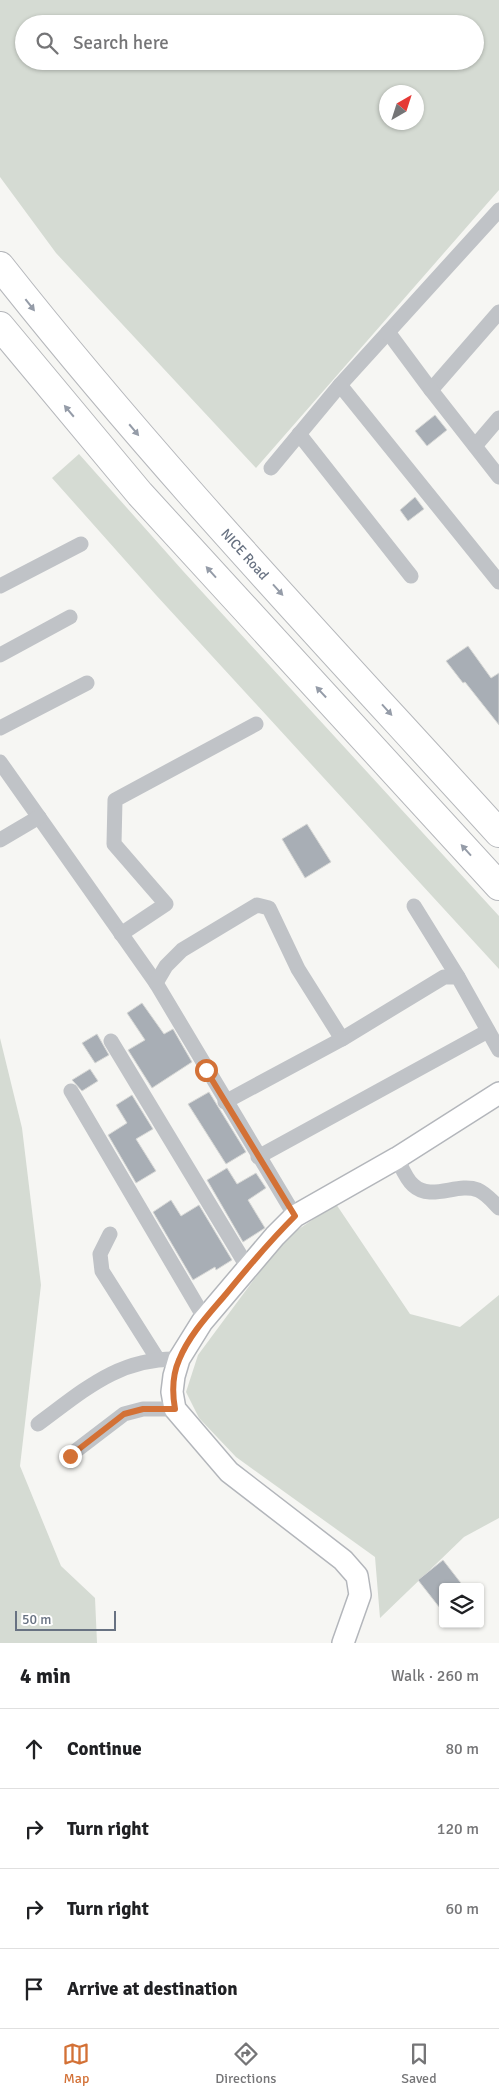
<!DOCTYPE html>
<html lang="en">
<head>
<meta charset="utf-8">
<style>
	body { margin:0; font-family:Signika,sans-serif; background:#f6f6f6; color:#202124 }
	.controls { position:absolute; right:15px; bottom:15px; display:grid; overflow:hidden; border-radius:5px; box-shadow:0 1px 4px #0004 }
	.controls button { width:45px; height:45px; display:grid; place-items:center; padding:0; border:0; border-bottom:1px solid #e0e0e0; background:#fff; color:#202124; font:25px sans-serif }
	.compass { position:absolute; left:379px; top:85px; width:45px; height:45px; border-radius:50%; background:#fff; box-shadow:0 1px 4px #0004; rotate:39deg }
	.scale { position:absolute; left:15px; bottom:12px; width:101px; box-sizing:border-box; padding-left:5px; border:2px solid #687282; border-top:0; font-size:14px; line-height:18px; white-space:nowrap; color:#687282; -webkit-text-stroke:4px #fff; paint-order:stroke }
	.stop { position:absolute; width:15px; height:15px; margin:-11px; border:4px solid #d37136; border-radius:50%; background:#fff }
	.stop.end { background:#d37136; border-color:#fff; box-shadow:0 1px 5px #0008 }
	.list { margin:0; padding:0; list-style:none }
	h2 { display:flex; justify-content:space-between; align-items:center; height:65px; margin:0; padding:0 20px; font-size:21px }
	h2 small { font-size:16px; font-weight:400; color:#757577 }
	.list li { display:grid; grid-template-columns:32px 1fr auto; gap:15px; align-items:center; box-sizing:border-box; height:80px; padding:0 20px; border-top:1px solid #e0e0e0 }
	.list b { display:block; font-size:19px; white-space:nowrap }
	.list em { font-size:16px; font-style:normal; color:#757577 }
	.icon { flex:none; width:28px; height:28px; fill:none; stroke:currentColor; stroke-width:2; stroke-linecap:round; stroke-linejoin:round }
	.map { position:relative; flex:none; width:499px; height:1643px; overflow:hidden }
	.search { position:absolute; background:#fff; box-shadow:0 1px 4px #0004; left:15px; right:15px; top:15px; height:55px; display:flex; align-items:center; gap:12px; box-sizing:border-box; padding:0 18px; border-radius:28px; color:#757577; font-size:19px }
	.sheet { height:385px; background:#fff }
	nav { display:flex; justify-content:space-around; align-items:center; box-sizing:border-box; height:70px; border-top:1px solid #e0e0e0; background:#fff; font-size:14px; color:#757577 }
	nav a { display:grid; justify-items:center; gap:2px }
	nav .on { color:#d37136 }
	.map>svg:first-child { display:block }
</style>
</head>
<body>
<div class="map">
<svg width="499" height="1643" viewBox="0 0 499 1643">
	<rect width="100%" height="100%" fill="#f6f6f3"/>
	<!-- green -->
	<g fill="#d5dbd3" fill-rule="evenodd">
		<path d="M0 0H499V190L256 468 56 253 0 177ZM24 24H475V61H24ZM416 92V122H386V92Z"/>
		<polygon points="79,454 183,571 499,916 499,969 156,595 52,478"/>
		<polygon points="0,1038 22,1128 41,1285 20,1466 61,1566 95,1598 97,1643 0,1643"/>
		<polygon points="336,1204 410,1314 460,1327 499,1295 499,1518 464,1537 380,1618 375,1557 236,1457 199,1418 186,1392 198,1355 284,1239"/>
	</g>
	<!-- building -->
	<g fill="#a8aeb5" stroke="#d7d8d6">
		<polygon points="435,415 447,430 427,446 415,431"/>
		<polygon points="415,497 424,509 408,521 400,510"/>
		<polygon points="468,646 491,678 499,673 499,725 465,682 463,683 446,661"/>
		<polygon points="307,824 331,862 305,878 282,839"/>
		<polygon points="142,1003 164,1034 173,1029 192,1062 152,1088 128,1050 145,1040 127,1013"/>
		<polygon points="97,1034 109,1055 95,1063 82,1043"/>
		<polygon points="90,1069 98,1081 82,1091 72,1080"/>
		<polygon points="209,1092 246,1152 226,1164 188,1104"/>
		<polygon points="132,1095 153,1129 136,1139 156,1171 136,1183 108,1135 127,1123 116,1105"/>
		<polygon points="227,1168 237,1184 256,1173 266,1188 248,1200 265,1228 243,1242 207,1180"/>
		<polygon points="171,1200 181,1216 199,1205 232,1260 216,1270 215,1267 193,1280 153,1212"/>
		<polygon points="443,1560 464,1587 443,1587 443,1612 418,1580"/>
	</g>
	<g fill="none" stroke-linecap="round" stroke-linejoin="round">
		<defs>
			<polyline id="secondary" points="343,1643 360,1595 357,1576 343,1560 229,1472 175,1409 172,1392 174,1376 179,1359 202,1322 275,1236 295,1216 397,1158 499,1093"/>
			<g id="highway">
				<path d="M0 266C156 464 330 647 499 833"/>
				<polyline points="0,326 140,494 499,886"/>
			</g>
		</defs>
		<!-- secondary casing -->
		<use href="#secondary" stroke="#b3b6bb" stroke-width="24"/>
		<!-- highway casing -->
		<use href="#highway" stroke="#b5b7bb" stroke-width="30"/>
		<!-- street -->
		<g stroke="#c0c3c7" stroke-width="15">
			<polyline points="499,210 340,385 499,582"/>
			<polyline points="388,332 431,390 499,312"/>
			<polyline points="431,390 499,477"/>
			<polyline points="299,434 411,576"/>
			<polyline points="475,446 499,418"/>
			<polyline points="271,468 340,385"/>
			<polyline points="0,586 81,544"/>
			<polyline points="0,655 70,617"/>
			<polyline points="0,728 87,683"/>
			<polyline points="0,762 156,983 295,1216"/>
			<polyline points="0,840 39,817"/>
			<polyline points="414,906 458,977"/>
			<polyline points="121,934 166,904 114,844 115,800 256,724"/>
			<polyline points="156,983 166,966 182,950 257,905 269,908 298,969 342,1039 444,977 458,977 499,1050"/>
			<polyline points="111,1041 248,1268"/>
			<polyline points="71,1091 205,1319"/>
			<polyline points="225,1102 342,1039"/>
			<polyline points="258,1157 488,1031"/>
			<path d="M397 1158C401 1166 406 1179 413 1185 431 1202 457 1182 478 1190 487 1194 493 1202 499 1208"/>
			<polyline points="110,1234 100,1254 102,1271 157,1358"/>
			<path d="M38 1424C83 1391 119 1357 179 1359"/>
			<polyline points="69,1456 124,1414 143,1409 175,1409"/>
		</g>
		<!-- secondary -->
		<use href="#secondary" stroke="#fff" stroke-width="21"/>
		<!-- highway -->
		<use href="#highway" stroke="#fff" stroke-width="28"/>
	</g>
	<!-- one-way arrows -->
	<defs><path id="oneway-solid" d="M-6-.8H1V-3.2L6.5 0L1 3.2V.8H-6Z" transform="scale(1.25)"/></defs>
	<g fill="#959ca8">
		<use href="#oneway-solid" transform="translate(30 305) rotate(52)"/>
		<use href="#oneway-solid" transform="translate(69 411) rotate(-130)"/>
		<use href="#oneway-solid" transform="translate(134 430) rotate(50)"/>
		<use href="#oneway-solid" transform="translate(211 572) rotate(-132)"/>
		<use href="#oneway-solid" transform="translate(278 590) rotate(48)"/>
		<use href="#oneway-solid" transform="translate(321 692) rotate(-133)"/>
		<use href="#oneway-solid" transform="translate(387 710) rotate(48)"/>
		<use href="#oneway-solid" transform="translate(466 850) rotate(-132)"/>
	</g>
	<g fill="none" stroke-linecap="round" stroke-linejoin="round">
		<!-- route -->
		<path stroke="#d37136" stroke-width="6" d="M70 1456 124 1414 143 1409H175C172 1392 172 1376 179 1360 189 1335 209 1314 226 1294 248 1267 270 1241 295 1216L206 1070"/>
	</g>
	<g text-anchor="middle" stroke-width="5" stroke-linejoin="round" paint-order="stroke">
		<!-- street labels -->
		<g font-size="14" fill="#687282" stroke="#fff">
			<text transform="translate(245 554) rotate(48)" y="5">NICE Road</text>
		</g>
	</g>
</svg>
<div class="controls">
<button><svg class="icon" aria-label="layers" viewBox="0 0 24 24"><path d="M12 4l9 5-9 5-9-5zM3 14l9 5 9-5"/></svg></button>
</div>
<svg class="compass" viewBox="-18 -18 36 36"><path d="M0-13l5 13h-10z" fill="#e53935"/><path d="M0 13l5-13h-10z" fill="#757577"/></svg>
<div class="scale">50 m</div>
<div class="stop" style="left:206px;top:1070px"></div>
<div class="stop end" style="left:70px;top:1456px"></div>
<div class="search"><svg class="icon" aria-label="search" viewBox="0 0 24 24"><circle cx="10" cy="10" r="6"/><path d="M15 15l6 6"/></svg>Search here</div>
</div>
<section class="sheet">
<h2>4 min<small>Walk · 260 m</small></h2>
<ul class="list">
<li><svg class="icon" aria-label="ahead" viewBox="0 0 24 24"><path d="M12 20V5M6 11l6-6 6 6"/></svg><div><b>Continue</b></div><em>80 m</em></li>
<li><svg class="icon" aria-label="right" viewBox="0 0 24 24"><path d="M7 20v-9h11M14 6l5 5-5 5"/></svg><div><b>Turn right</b></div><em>120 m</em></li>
<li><svg class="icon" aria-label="right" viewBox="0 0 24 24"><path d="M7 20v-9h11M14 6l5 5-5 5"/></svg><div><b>Turn right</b></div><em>60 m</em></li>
<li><svg class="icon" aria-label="arrive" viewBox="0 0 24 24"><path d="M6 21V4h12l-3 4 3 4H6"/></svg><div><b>Arrive at destination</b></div></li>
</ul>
</section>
<nav>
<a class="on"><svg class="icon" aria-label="map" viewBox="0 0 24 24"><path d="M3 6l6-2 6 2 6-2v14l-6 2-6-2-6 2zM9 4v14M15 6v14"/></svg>Map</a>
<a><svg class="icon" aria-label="directions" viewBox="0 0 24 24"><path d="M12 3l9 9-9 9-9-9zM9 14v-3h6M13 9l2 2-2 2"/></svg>Directions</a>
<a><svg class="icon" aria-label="saved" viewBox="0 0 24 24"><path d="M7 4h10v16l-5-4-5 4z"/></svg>Saved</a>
</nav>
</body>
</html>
